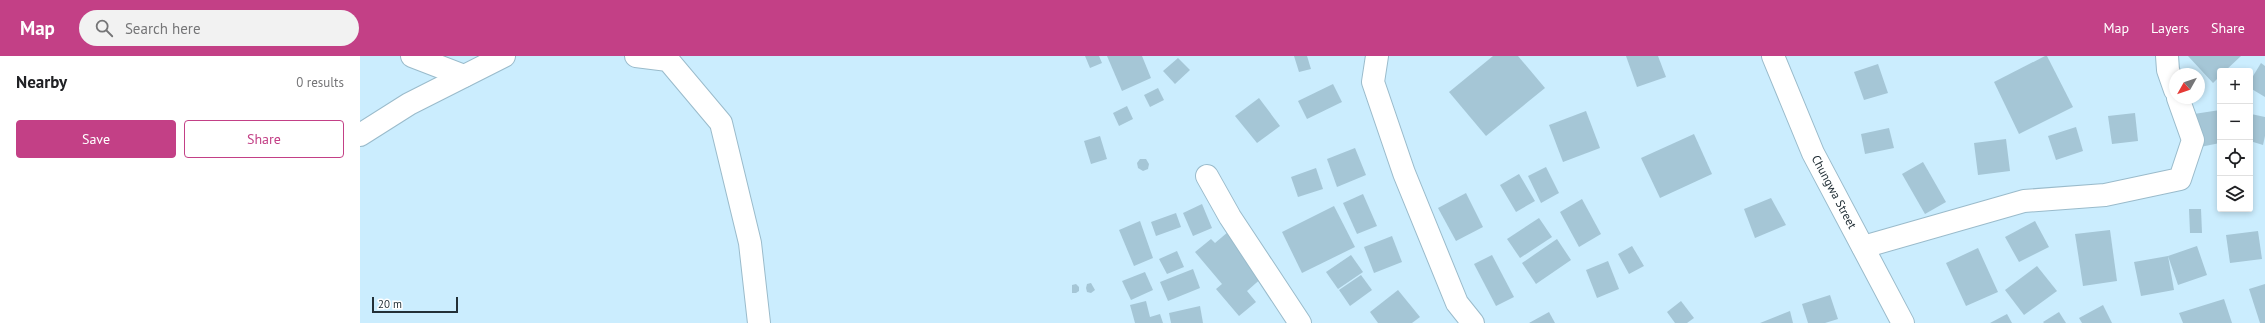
<!DOCTYPE html>
<html lang="en">
<head>
<meta charset="utf-8">
<style>
	body { margin:0; font-family:"PT Sans",sans-serif; background:#f2f2f2; color:#202124 }
	.controls { position:absolute; right:12px; top:12px; display:grid; overflow:hidden; border-radius:4px; box-shadow:0 2px 6px #0003 }
	.controls button { width:36px; height:36px; display:grid; place-items:center; padding:0; border:0; border-bottom:1px solid #e0e0e0; background:#fff; color:#202124; font:20px sans-serif }
	.compass { position:absolute; left:1809px; top:12px; width:36px; height:36px; border-radius:50%; background:#fff; box-shadow:0 2px 6px #0003; rotate:230deg }
	.scale { position:absolute; left:12px; bottom:10px; width:86px; box-sizing:border-box; padding-left:4px; border:2px solid #233037; border-top:0; font-size:11px; line-height:14px; white-space:nowrap; color:#233037; -webkit-text-stroke:3px #fff; paint-order:stroke }
	.list { margin:0; padding:0; list-style:none }
	h2 { display:flex; justify-content:space-between; align-items:center; height:52px; margin:0; padding:0 16px; font-size:17px }
	h2 small { font-size:13px; font-weight:400; color:#757577 }
	.actions { display:flex; gap:8px; padding:12px 16px }
	.actions a { flex:1; padding:9px 0; border:1px solid #c34086; border-radius:4px; text-align:center; font-size:14px; color:#c34086 }
	.actions .main { background:#c34086; color:#fff }
	.icon { flex:none; width:22px; height:22px; fill:none; stroke:currentColor; stroke-width:2; stroke-linecap:round; stroke-linejoin:round }
	.map { position:relative; flex:none; width:1905px; height:267px; overflow:hidden }
	header { display:flex; align-items:center; gap:24px; box-sizing:border-box; height:56px; padding:0 20px; background:#c34086; color:#fff }
	header strong { font-size:19px }
	nav { display:flex; gap:22px; margin-inline-start:auto; font-size:14px }
	.search { width:280px; height:36px; background:#f2f2f2; display:flex; align-items:center; gap:10px; box-sizing:border-box; padding:0 14px; border-radius:22px; color:#757577; font-size:15px }
	main { display:flex }
	aside { flex:1; background:#fff }
	.map>svg:first-child { display:block }
</style>
</head>
<body>
<header>
<strong>Map</strong>
<div class="search"><svg class="icon" aria-label="search" viewBox="0 0 24 24"><circle cx="10" cy="10" r="6"/><path d="M15 15l6 6"/></svg>Search here</div>
<nav><a>Map</a><a>Layers</a><a>Share</a></nav>
</header>
<main>
<aside>
<h2>Nearby<small>0 results</small></h2>
<ul class="list">
</ul>
<div class="actions"><a class="main">Save</a><a>Share</a></div>
</aside>
<div class="map">
<svg width="1905" height="267" viewBox="0 0 1905 267">
	<rect width="100%" height="100%" fill="#cbedfe"/>
	<!-- building -->
	<g fill="#a5c6d6">
		<polygon points="725,0 739,0 742,7 730,12"/>
		<polygon points="747,0 782,0 791,22 762,35"/>
		<polygon points="934,0 947,0 951,13 939,16"/>
		<polygon points="1133,0 1158,0 1185,32 1126,80 1089,36"/>
		<polygon points="1266,0 1298,0 1306,21 1277,31"/>
		<polygon points="1685,0 1687,0 1713,51 1659,78 1634,26"/>
		<polygon points="1828,0 1881,0 1865,15 1860,15 1860,20 1853,27"/>
		<polygon points="818,2 830,14 815,28 803,15"/>
		<polygon points="1901,7 1905,10 1905,41 1890,32 1890,25"/>
		<polygon points="1518,8 1528,37 1504,44 1494,16"/>
		<polygon points="973,28 982,46 947,63 938,45"/>
		<polygon points="798,32 804,44 790,51 784,39"/>
		<polygon points="899,42 920,70 897,87 875,60"/>
		<polygon points="767,50 773,63 759,70 753,57"/>
		<polygon points="1860,54 1860,87 1840,91 1834,58"/>
		<polygon points="1226,55 1240,92 1203,106 1189,69"/>
		<polygon points="1775,57 1778,85 1752,88 1748,60"/>
		<polygon points="1891,58 1905,61 1905,80 1903,89 1890,85"/>
		<polygon points="1716,71 1723,95 1696,104 1688,80"/>
		<polygon points="1529,72 1534,92 1505,98 1501,78"/>
		<polygon points="1334,78 1352,118 1300,142 1281,102"/>
		<polygon points="740,80 747,103 731,108 724,85"/>
		<polygon points="1646,83 1650,115 1618,119 1614,87"/>
		<polygon points="995,92 1006,119 977,131 967,103"/>
		<polygon points="780,103 786,103 789,108 788,113 783,115 778,112 777,107"/>
		<polygon points="1563,106 1586,146 1565,158 1542,118"/>
		<polygon points="1186,111 1199,137 1181,147 1168,120"/>
		<polygon points="956,112 963,133 938,141 931,121"/>
		<polygon points="1159,118 1175,145 1156,156 1140,129"/>
		<polygon points="1106,137 1123,171 1096,185 1078,152"/>
		<polygon points="1003,138 1017,170 997,178 983,147"/>
		<polygon points="1411,142 1426,169 1395,182 1384,153"/>
		<polygon points="1222,143 1241,178 1219,191 1200,156"/>
		<polygon points="842,148 852,172 833,180 823,157"/>
		<polygon points="974,150 995,191 942,217 922,176"/>
		<polygon points="1829,153 1841,153 1842,177 1830,177"/>
		<polygon points="816,157 821,171 796,180 791,166"/>
		<polygon points="1179,162 1192,181 1160,202 1147,183"/>
		<polygon points="780,165 793,202 774,210 759,174"/>
		<polygon points="1675,165 1689,191 1659,206 1645,181"/>
		<polygon points="1750,174 1757,225 1723,230 1715,178"/>
		<polygon points="1898,175 1902,203 1870,207 1866,179"/>
		<polygon points="868,176 904,220 887,235 896,246 879,260 856,233 862,228 835,196 851,183 855,187"/>
		<polygon points="1032,180 1042,206 1014,217 1004,191"/>
		<polygon points="1197,183 1211,204 1176,228 1162,207"/>
		<polygon points="1272,190 1284,210 1269,218 1258,198"/>
		<polygon points="1837,190 1847,219 1818,229 1808,200 1814,234 1781,240 1774,206 1808,200"/>
		<polygon points="1618,192 1638,236 1606,250 1586,207"/>
		<polygon points="817,195 824,211 807,218 799,203"/>
		<polygon points="991,199 1003,216 978,233 966,216"/>
		<polygon points="1132,199 1154,241 1136,250 1114,208"/>
		<polygon points="1248,205 1259,233 1237,242 1226,214"/>
		<polygon points="1677,210 1697,235 1664,259 1645,234"/>
		<polygon points="833,213 840,232 808,245 800,226"/>
		<polygon points="785,216 793,234 771,244 762,225"/>
		<polygon points="1001,219 1012,234 990,250 979,234"/>
		<polygon points="731,227 735,234 731,237 727,236 726,232 727,228"/>
		<polygon points="716,228 719,231 719,235 716,237 712,237 712,229"/>
		<polygon points="1905,228 1905,267 1900,267 1889,233"/>
		<polygon points="1038,234 1060,261 1052,267 1018,267 1010,256"/>
		<polygon points="1470,239 1478,263 1465,267 1448,267 1442,248"/>
		<polygon points="1864,243 1872,267 1823,267 1819,257"/>
		<polygon points="786,245 790,261 800,258 803,267 775,267 770,249"/>
		<polygon points="1321,245 1334,262 1327,267 1315,267 1307,256"/>
		<polygon points="1743,249 1752,267 1722,267 1719,262"/>
		<polygon points="840,250 843,267 811,267 809,257"/>
		<polygon points="1430,255 1433,267 1400,267"/>
		<polygon points="1189,256 1195,267 1169,267"/>
		<polygon points="1699,256 1706,267 1684,267 1683,266"/>
		<polygon points="1647,258 1652,267 1630,267"/>
	</g>
	<g fill="none" stroke-linecap="round" stroke-linejoin="round">
		<defs>
			<g id="minor">
				<polyline points="52,0 104,20"/>
				<polyline points="276,0 308,4 361,67 390,187 399,267"/>
				<polyline points="1017,0 1013,26 1044,117 1097,247 1113,267"/>
				<polyline points="1807,0 1808,14 1815,34"/>
				<polyline points="0,79 49,48 144,0"/>
				<polyline points="847,120 870,161 940,267"/>
				<polyline points="1503,191 1664,145 1745,139 1820,123 1833,84 1818,42"/>
			</g>
			<polyline id="tertiary" points="1413,0 1453,97 1543,267"/>
		</defs>
		<!-- minor casing -->
		<use href="#minor" stroke="#9abbcb" stroke-width="24"/>
		<!-- tertiary casing -->
		<use href="#tertiary" stroke="#9abbcb" stroke-width="24"/>
		<!-- minor -->
		<use href="#minor" stroke="#fff" stroke-width="22"/>
		<!-- tertiary -->
		<use href="#tertiary" stroke="#fff" stroke-width="22"/>
	</g>
	<g text-anchor="middle" stroke-width="3" stroke-linejoin="round" paint-order="stroke">
		<!-- street labels -->
		<g font-size="12" fill="#233037" stroke="#fff">
			<text transform="translate(1474 136) rotate(62)" y="4">Chungwa Street</text>
		</g>
	</g>
</svg>
<div class="controls">
<button>+</button>
<button>−</button>
<button><svg class="icon" aria-label="locate" viewBox="0 0 24 24"><circle cx="12" cy="12" r="6"/><path d="M12 2v4M12 18v4M2 12h4M18 12h4"/></svg></button>
<button><svg class="icon" aria-label="layers" viewBox="0 0 24 24"><path d="M12 4l9 5-9 5-9-5zM3 14l9 5 9-5"/></svg></button>
</div>
<svg class="compass" viewBox="-18 -18 36 36"><path d="M0-13l5 13h-10z" fill="#e53935"/><path d="M0 13l5-13h-10z" fill="#757577"/></svg>
<div class="scale">20 m</div>
</div>
</main>
</body>
</html>
